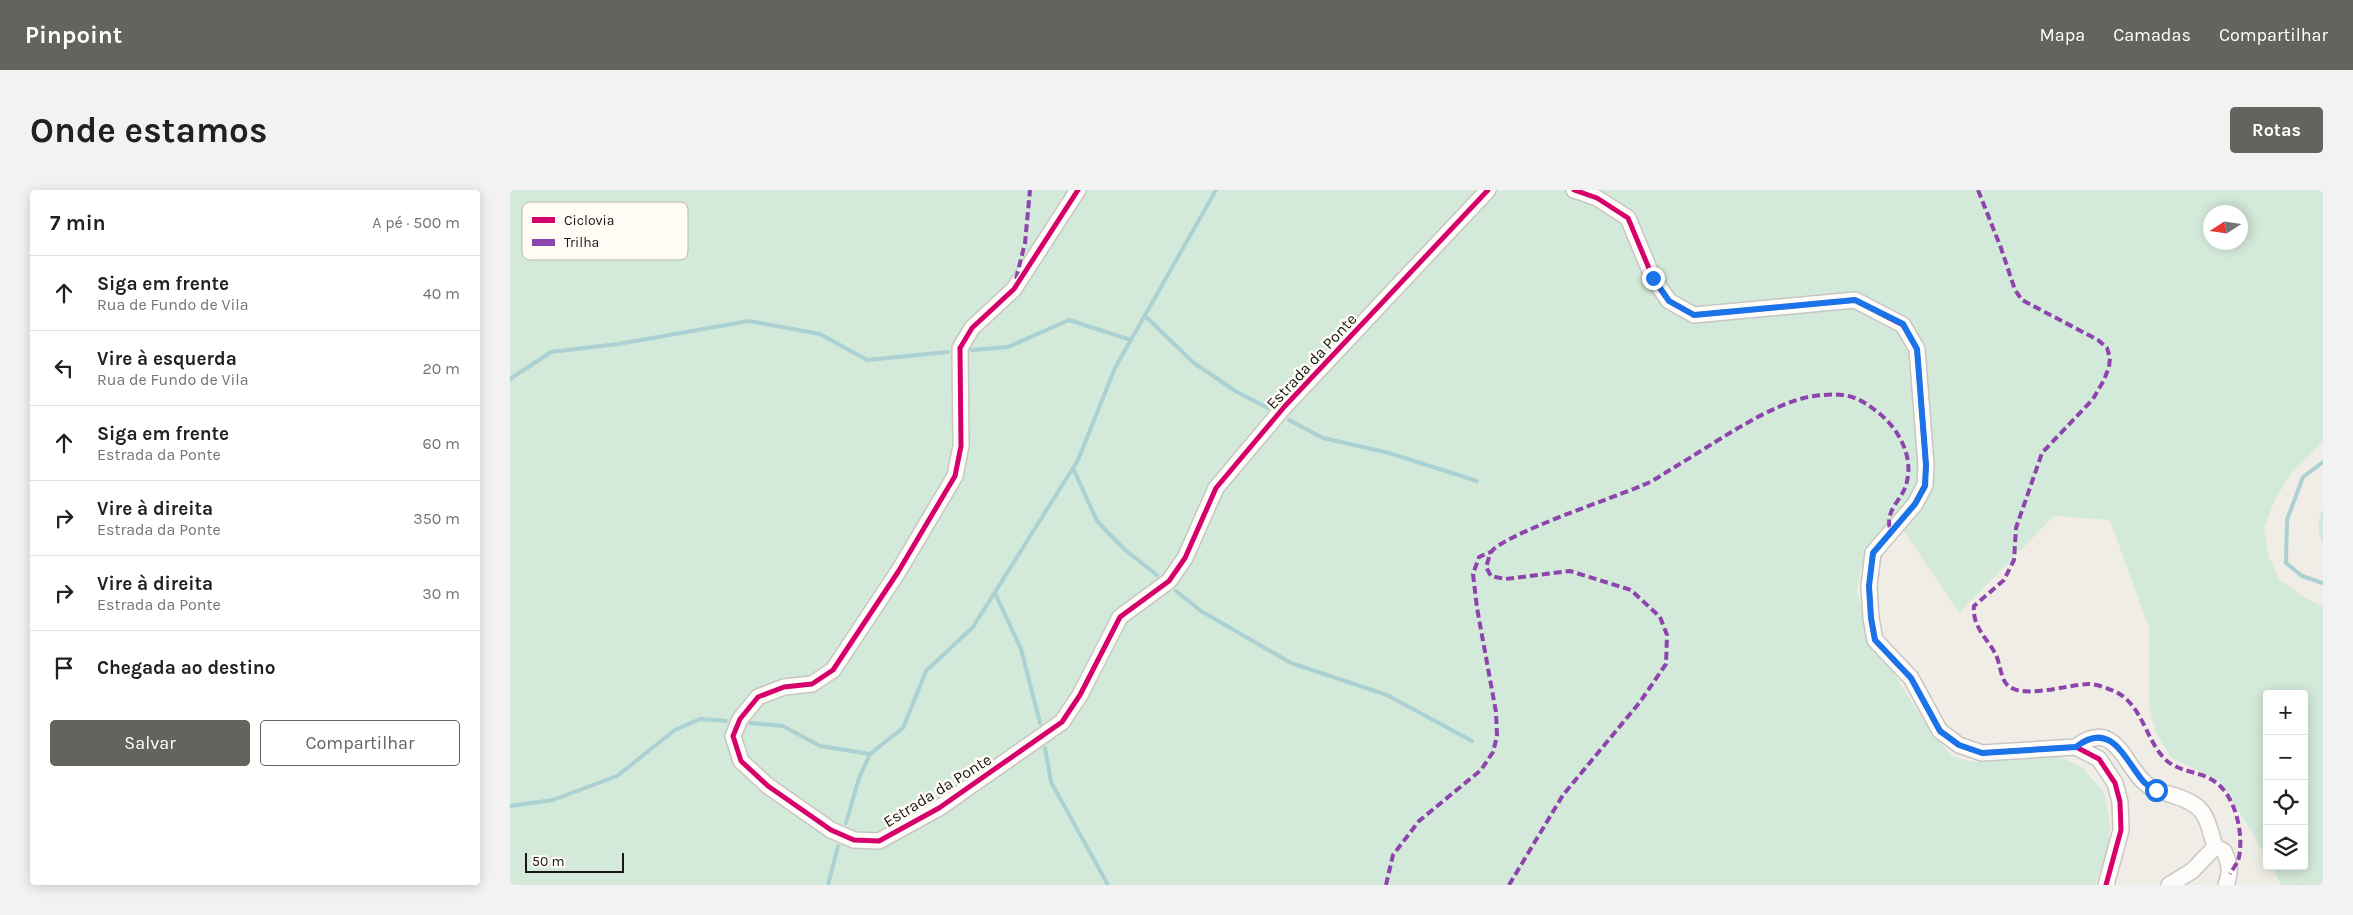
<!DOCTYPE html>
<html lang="pt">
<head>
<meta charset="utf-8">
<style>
	body { margin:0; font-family:Karla,sans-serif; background:#f2f2f2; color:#202124 }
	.controls { position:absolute; right:15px; bottom:15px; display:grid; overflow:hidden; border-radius:5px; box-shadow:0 2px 12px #0003 }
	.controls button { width:45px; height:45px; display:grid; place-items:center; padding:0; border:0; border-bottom:1px solid #e0e0e0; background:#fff; color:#202124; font:25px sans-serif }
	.compass { position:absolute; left:1693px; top:15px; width:45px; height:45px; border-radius:50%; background:#fff; box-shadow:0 2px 12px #0003; rotate:258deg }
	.scale { position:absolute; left:15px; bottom:12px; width:99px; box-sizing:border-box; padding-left:5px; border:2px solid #1a1814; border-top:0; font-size:14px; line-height:18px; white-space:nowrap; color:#1a1814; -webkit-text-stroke:4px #fefcf4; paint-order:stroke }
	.stop { position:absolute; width:15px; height:15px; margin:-11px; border:4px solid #1a73e8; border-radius:50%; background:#fff }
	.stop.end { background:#1a73e8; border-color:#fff; box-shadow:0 1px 5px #0008 }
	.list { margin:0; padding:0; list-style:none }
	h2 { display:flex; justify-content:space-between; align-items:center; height:65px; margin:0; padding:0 20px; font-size:21px }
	h2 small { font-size:16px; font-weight:400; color:#757577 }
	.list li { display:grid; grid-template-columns:32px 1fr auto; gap:15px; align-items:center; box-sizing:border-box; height:75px; padding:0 20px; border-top:1px solid #e0e0e0 }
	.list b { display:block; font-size:19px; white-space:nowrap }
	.list p { margin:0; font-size:16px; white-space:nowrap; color:#757577 }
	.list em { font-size:16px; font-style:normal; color:#757577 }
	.actions { display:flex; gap:10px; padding:15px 20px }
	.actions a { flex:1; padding:11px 0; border:1px solid #65635d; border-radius:5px; text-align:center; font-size:18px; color:#65635d }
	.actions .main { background:#65635d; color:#fff }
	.icon { flex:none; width:28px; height:28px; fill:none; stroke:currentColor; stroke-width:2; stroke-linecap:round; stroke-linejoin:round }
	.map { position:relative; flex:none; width:1813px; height:695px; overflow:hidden; border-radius:5px }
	header { display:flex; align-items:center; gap:30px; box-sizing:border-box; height:70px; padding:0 25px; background:#65635d; color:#fff }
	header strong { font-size:24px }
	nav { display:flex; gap:28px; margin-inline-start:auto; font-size:18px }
	.intro { display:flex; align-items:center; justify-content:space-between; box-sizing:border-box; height:120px; padding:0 30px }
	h1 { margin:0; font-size:35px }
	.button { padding:12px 22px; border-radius:5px; background:#65635d; color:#fff; font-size:18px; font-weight:700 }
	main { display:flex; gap:30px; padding:0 30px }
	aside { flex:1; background:#fff; border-radius:5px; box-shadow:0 2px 12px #0003 }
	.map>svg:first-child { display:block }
</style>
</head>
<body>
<header>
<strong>Pinpoint</strong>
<nav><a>Mapa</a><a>Camadas</a><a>Compartilhar</a></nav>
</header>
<div class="intro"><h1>Onde estamos</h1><a class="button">Rotas</a></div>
<main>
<aside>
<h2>7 min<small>A pé · 500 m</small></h2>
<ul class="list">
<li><svg class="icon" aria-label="ahead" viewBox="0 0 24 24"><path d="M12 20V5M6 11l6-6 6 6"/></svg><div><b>Siga em frente</b><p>Rua de Fundo de Vila</p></div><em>40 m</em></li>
<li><svg class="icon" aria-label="left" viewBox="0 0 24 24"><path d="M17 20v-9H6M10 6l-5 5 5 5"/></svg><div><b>Vire à esquerda</b><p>Rua de Fundo de Vila</p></div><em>20 m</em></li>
<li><svg class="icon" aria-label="ahead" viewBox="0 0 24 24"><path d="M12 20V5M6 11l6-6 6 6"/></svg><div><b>Siga em frente</b><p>Estrada da Ponte</p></div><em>60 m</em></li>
<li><svg class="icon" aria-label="right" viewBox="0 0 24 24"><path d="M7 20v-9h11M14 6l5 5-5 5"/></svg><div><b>Vire à direita</b><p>Estrada da Ponte</p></div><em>350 m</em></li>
<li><svg class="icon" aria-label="right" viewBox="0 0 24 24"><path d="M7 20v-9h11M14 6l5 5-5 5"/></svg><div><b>Vire à direita</b><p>Estrada da Ponte</p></div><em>30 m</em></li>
<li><svg class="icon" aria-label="arrive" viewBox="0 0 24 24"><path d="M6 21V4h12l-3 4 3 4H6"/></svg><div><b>Chegada ao destino</b></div></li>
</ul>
<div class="actions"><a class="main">Salvar</a><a>Compartilhar</a></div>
</aside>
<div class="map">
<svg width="1813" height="695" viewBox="0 0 1813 695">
	<rect width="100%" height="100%" fill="#efede5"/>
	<!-- green -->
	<g fill="#d3e9d9" fill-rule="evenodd">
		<path d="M0 0H1813V251L1780 285 1765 309 1754 339 1759 367 1769 389 1797 409 1813 416V695H1771L1762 676H1794V504H1757V668L1711 592 1661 567 1647 545 1639 516V438L1600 330 1544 326 1449 423 1384 326 1356 360 1351 380 1347 401 1358 443 1425 548 1442 566 1463 572 1551 567 1573 578 1594 603 1600 633 1598 661 1585 695H0ZM1700 22H1730V52H1700Z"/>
		<path d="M1813 319V353C1807 345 1807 327 1813 319Z"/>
	</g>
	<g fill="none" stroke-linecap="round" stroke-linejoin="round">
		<!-- stream -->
		<g stroke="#abd1d2" stroke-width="4">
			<polyline points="635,126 684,173 727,202 758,218"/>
			<polyline points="462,160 498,157 559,130 621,150"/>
			<polyline points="0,189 41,162 108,154 239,131 310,144 357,170 438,162"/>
			<polyline points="779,230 813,248 879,263 967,291"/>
			<polyline points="1813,272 1793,287 1777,330 1776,373 1792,386 1813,393"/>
			<polyline points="563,278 587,331 614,359 647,385"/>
			<polyline points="666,401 691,421 781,473 877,505 962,551"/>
			<polyline points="485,403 511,459 530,533"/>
			<polyline points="240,533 273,536 310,556 360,564 393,538 416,481 463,437 568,270 605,178 706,0"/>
			<polyline points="535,558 541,592 598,695"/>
			<polyline points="0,616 43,610 107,586 165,540 190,529 216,531"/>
			<polyline points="336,633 349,588 360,564"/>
			<polyline points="318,695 328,656"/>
		</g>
		<defs>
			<g id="minor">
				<polyline points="568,0 504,99 462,138 450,158 451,256 445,286 388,382 323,480 302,494 274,497 248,507 230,529 223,546 231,571 258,596 321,640 344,650 369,651 429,618 552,532 570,505 610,427 659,391 675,368 706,298 775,216 978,0"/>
				<polyline points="1064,0 1087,8 1118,28 1143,88 1159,111 1184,125 1345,110 1393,135 1407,159 1416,275 1415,295 1405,314 1363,363 1359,396 1361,428 1365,450 1401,488 1430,541 1449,555 1472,563 1566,557 1589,569 1605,593 1610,612 1611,640 1596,695"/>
				<path d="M1566 557C1605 527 1614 575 1635 593 1641 599 1650 602 1659 604 1695 615 1695 622 1705 657L1714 661C1720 674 1721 682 1716 695"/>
				<polyline points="1659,695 1682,681 1705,657"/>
			</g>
		</defs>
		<!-- minor casing -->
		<use href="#minor" stroke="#c8c6c1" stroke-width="18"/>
		<!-- path -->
		<polyline stroke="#cdccc8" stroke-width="2.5" stroke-dasharray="1 4" stroke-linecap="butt" points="1782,695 1794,695"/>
		<!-- minor -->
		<use href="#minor" stroke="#fdfcfb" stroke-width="15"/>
		<!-- quiet -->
		<g stroke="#8e44ad" stroke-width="4" stroke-dasharray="8 4" stroke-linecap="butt">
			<path d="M1468 0 1491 58 1505 100 1512 110 1588 150 1597 158 1600 168 1599 177 1594 190 1583 209 1532 263 1506 338 1504 370 1494 390 1464 416C1462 436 1476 447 1485 463 1490 472 1490 484 1495 492 1507 512 1558 494 1579 494 1587 494 1600 499 1608 503 1632 517 1636 548 1653 567 1667 583 1688 580 1704 591 1726 605 1735 647 1728 671 1726 675 1722 680 1720 684"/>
			<polyline points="506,89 515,53 520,0"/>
			<polyline points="876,695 883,665 909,631 971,580 983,562 987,546 986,522 967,418 963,384 969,367 981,362"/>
			<path d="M999 695 1053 605 1130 512 1156 474 1157 445 1150 427 1121 400 1060 381 995 389 981 386 976 377C978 372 979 366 981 362 994 344 1106 307 1133 295 1144 291 1153 284 1163 278 1201 256 1261 212 1304 206 1334 202 1347 205 1370 224 1389 240 1403 266 1397 291 1393 312 1373 318 1381 343"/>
		</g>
		<defs>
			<g id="cycleway">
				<polyline points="568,0 504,99 462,138 450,158 451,256 445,286 388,382 323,480 302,494 274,497 248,507 230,529 223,546 231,571 258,596 321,640 344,650 369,651 429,618 552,532 570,505 610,427 659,391 675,368 706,298 775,216 978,0"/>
				<polyline points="1064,0 1087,8 1118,28 1143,88 1159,111 1184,125 1345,110 1393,135 1407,159 1416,275 1415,295 1405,314 1363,363 1359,396 1361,428 1365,450 1401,488 1430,541 1449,555 1472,563 1566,557 1589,569 1605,593 1610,612 1611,640 1596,695"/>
			</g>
		</defs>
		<!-- cycleway casing -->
		<use href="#cycleway" stroke="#fefcf4" stroke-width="8"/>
		<!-- cycleway -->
		<use href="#cycleway" stroke="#d6006c" stroke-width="5"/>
	</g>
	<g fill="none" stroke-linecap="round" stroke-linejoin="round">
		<!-- route -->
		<path stroke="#1a73e8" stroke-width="6" d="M1143 88 1159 111 1184 125 1345 110 1393 134 1407 159 1416 275 1415 296 1405 314 1363 363 1359 396 1361 428 1365 450 1401 488 1430 541 1449 555 1472 563 1566 557C1601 529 1615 570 1633 591 1636 595 1642 598 1646 600"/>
	</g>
	<g text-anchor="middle" stroke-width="5" stroke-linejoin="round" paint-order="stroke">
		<!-- street labels -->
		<g font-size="16" fill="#1a1814" stroke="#fefcf4">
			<text transform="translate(801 171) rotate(-47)" y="6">Estrada da Ponte</text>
			<text transform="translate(427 600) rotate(-32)" y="6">Estrada da Ponte</text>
		</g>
	</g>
	<!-- legend -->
	<rect x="12" y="12" width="166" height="58" rx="8" fill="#fefcf4" stroke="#bab8b1" stroke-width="1"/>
	<rect x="22" y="27" width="23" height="6" fill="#d6006c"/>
	<rect x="22" y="49" width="23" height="7" fill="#8e44ad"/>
	<g font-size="14" fill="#1a1814">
		<text x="54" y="35">Ciclovia</text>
		<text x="54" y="57">Trilha</text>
	</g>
</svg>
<div class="controls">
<button>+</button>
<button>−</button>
<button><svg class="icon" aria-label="locate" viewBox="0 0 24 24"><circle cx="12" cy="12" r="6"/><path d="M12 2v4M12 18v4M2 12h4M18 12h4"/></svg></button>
<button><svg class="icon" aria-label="layers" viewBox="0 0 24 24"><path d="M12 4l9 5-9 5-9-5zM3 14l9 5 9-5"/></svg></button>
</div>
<svg class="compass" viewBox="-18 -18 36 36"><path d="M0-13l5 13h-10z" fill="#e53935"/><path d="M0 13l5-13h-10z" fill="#757577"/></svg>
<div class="scale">50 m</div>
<div class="stop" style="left:1646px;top:600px"></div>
<div class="stop end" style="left:1143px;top:88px"></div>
</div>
</main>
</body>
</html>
